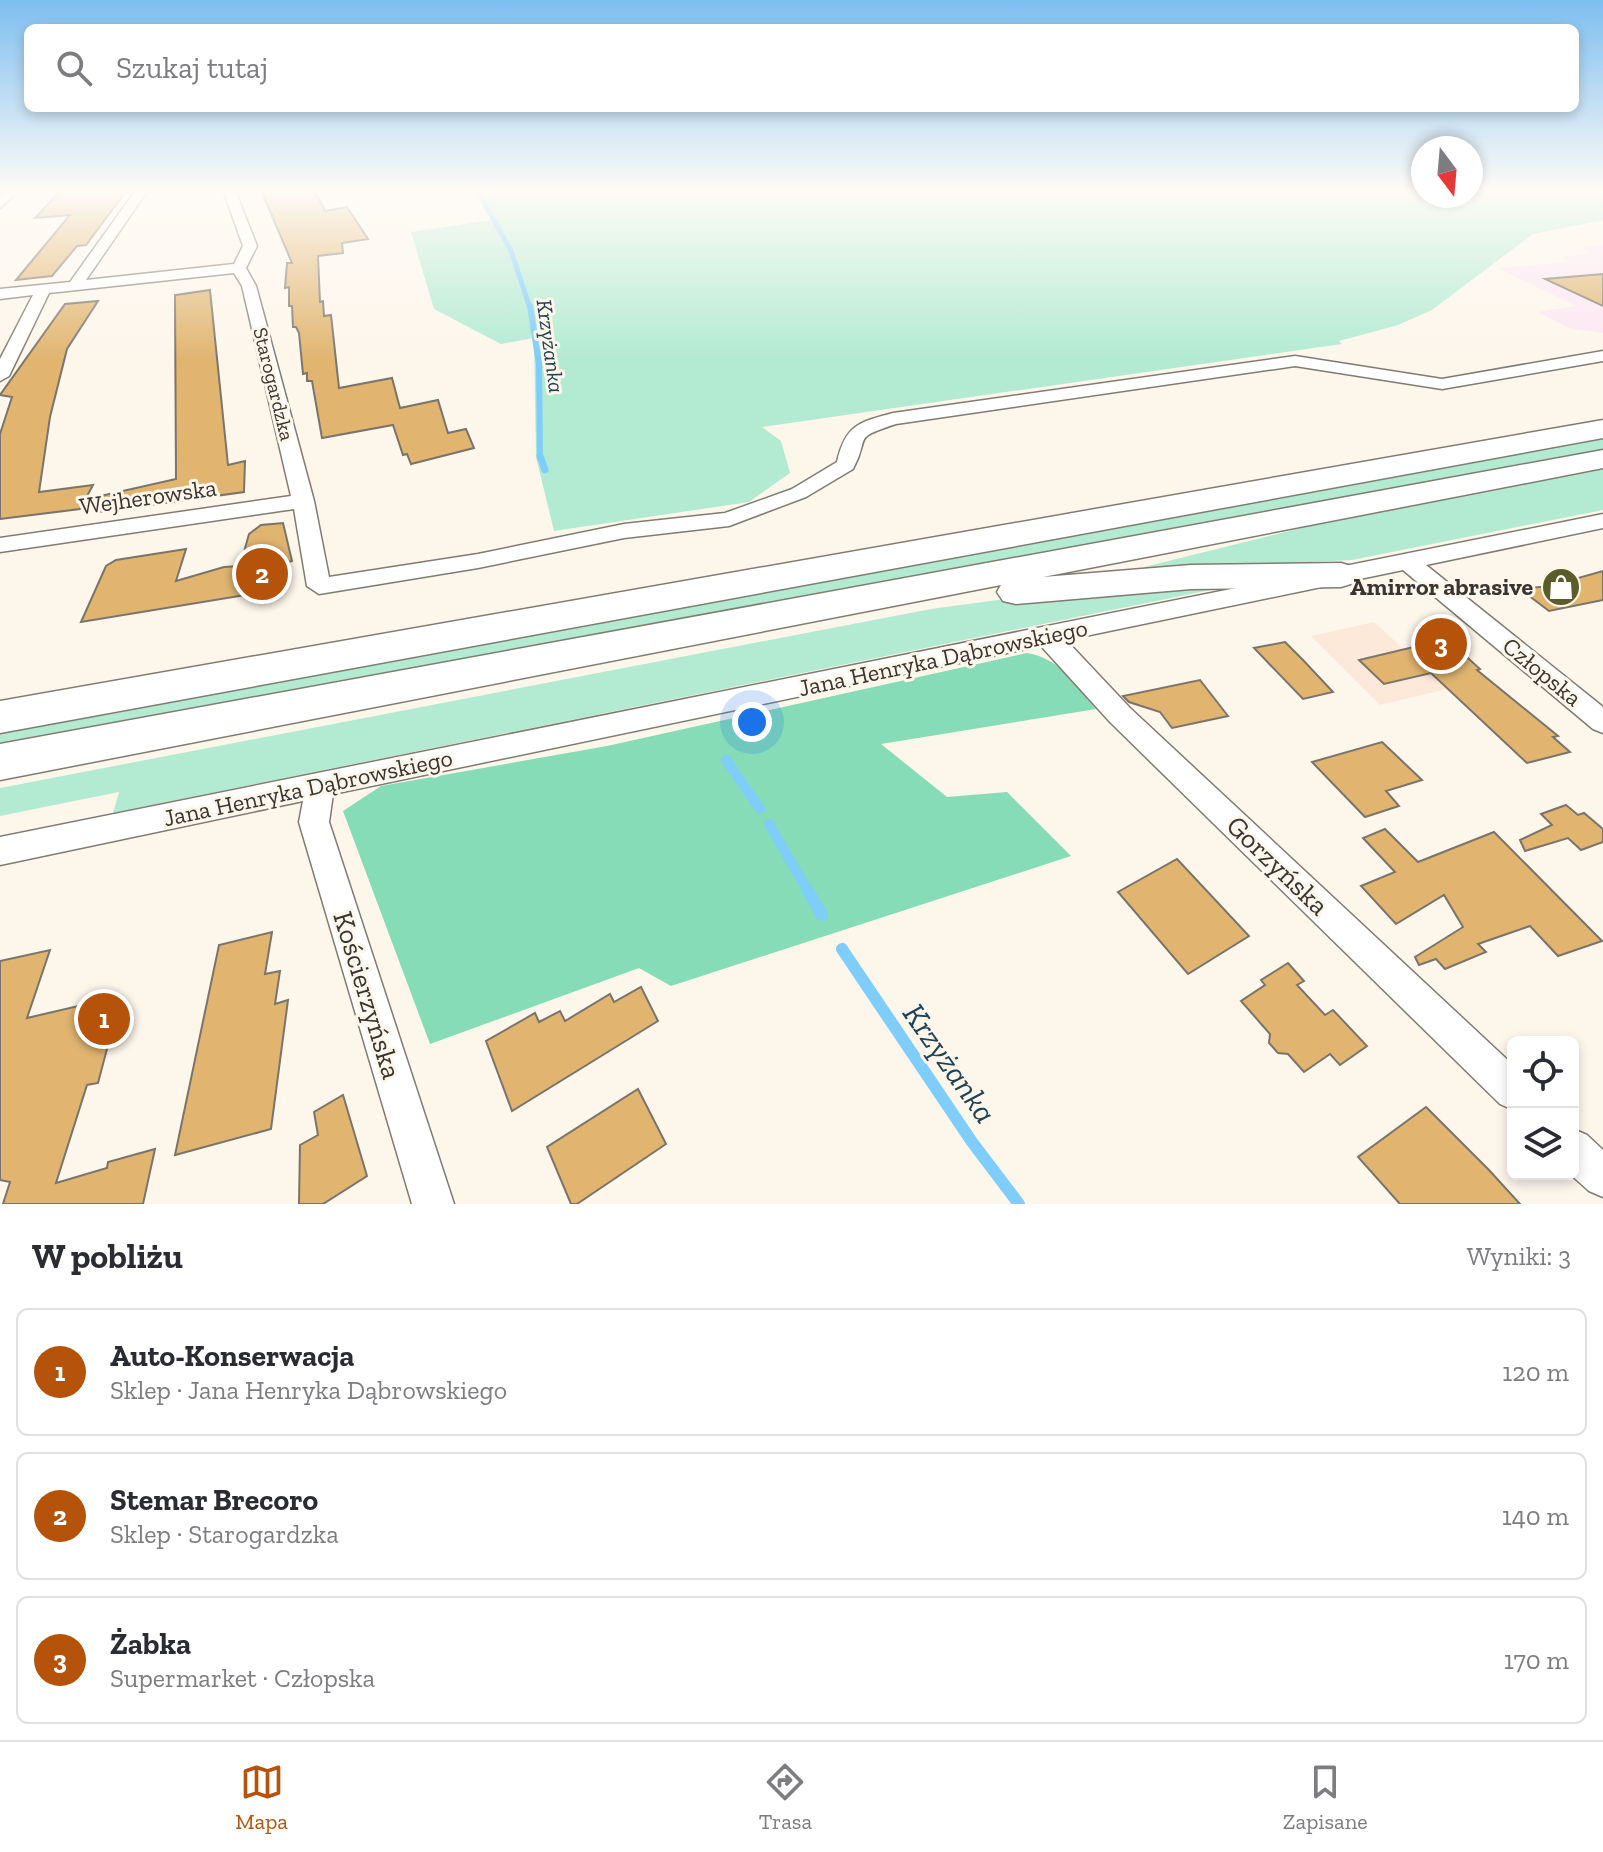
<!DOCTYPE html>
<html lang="pl">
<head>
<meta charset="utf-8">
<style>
	body { margin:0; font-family:"Zilla Slab",serif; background:#f7f7f7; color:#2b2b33 }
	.controls { position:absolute; right:24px; bottom:24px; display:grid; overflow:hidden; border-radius:12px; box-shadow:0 4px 12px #0003 }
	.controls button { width:72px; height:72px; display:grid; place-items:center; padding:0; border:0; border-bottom:2px solid #e1e1e2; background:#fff; color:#2b2b33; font:40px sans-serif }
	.compass { position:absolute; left:1411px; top:136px; width:72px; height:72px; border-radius:50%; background:#fff; box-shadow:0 4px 12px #0003; rotate:164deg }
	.you { position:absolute; left:752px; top:722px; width:28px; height:28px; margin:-20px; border:6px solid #fff; border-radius:50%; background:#1a73e8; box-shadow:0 0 0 12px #1a73e833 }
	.badge { display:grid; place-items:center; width:52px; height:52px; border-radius:50%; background:#b45309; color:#fff; font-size:26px; font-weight:700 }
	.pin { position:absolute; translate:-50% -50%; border:4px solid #fff; box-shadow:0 2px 8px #0006 }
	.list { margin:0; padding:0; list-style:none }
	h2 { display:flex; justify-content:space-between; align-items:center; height:104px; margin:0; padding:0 32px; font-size:34px }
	h2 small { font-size:26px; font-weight:400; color:#7c7c81 }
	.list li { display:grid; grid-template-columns:52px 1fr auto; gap:24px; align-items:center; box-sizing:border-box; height:128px; margin:0 16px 16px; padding:0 16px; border:2px solid #e1e1e2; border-radius:12px }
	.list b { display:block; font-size:30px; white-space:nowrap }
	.list p { margin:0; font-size:26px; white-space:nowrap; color:#7c7c81 }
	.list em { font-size:26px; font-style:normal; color:#7c7c81 }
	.icon { flex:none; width:44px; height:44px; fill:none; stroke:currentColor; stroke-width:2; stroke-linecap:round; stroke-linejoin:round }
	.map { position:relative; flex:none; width:1603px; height:1204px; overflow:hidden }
	.search { position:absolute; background:#fff; box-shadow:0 4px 12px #0003; left:24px; right:24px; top:24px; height:88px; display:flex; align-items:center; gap:20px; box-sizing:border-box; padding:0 28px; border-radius:12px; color:#7c7c81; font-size:30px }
	.sheet { height:536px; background:#fff }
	nav { display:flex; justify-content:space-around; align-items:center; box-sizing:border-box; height:112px; border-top:2px solid #e1e1e2; background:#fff; font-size:22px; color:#7c7c81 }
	nav a { display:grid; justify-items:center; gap:4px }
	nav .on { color:#b45309 }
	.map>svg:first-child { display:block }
</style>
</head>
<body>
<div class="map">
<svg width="1603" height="1204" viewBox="0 0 1603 1204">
	<rect width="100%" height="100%" fill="#fdf6eb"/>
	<!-- commercial -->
	<polygon fill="#fce9d9" points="1374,622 1447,689 1380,705 1311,636"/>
	<!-- industrial -->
	<polygon fill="#fce6f3" points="1603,245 1603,333 1569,328 1538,312 1576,306 1498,268 1569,262 1562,257 1592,253 1583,248"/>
	<!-- green -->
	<g fill="#b2ebd1">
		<polygon points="476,190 1423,190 1423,196 1471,196 1471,190 1603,190 1603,220 1533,234 1432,310 1398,325 1339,341 1342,344 762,427 781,441 790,473 749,502 554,531 536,457 534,338 501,344 434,309 411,232 492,220"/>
		<polygon points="1603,437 1603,450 0,749 0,730"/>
		<polygon points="1603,469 1603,510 1352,560 1148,570 1144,567 1321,523"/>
		<polygon points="1240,584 113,813 119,792 0,816 0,788 931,609 1005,599"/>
	</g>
	<!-- forest -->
	<path fill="#85dcb6" d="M1027 653C1061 659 1076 684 1096 709L881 744 947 797 1007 792 1071 856 671 986 639 968 430 1044 343 811 381 786 607 746Z"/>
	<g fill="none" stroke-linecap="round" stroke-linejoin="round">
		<!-- stream-far4 -->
		<polyline stroke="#7ecdfa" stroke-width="5" points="477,190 511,251 530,308"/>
		<!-- stream-far3 -->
		<polyline stroke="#7ecdfa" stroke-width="6" points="530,306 539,364 540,458"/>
		<!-- stream-far2 -->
		<polyline stroke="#7ecdfa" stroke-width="7" points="540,456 545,470"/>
		<!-- stream-far1 -->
		<g stroke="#7ecdfa" stroke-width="10">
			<polyline points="726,760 760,809"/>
			<polyline points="769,824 809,893"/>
		</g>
		<!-- stream -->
		<g stroke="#7ecdfa" stroke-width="12">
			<polyline points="808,891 822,915"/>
			<polyline points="842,949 972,1142 1019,1204"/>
		</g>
	</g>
	<!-- building -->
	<g fill="#e1b570" stroke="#7a746a" stroke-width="2">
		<polygon points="61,190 127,190 86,245 77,246 52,276 16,280 70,215 35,218"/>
		<polygon points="261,190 314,190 325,211 347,207 368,239 342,243 343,253 318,256 320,302 323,301 324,316 331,315 339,388 392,378 400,408 438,400 448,433 466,429 474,448 411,464 407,454 403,455 393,425 322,438 312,381 307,381 307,373 303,374 299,333 296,327 293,327 292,306 289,306 289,287 285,288 287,263 292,263"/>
		<polygon points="1603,274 1603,306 1545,279"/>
		<polygon points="210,290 228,465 245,461 244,492 99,512 96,497 176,479 175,295"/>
		<polygon points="98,301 67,349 50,417 39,492 93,485 80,509 0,519 0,434 12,397 0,395 65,304"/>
		<polygon points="283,523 292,561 281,564 276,573 261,579 257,593 81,622 106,566 116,560 186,549 176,581 224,567 240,566 249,534 261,525"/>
		<polygon points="1603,571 1603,600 1549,611 1520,589 1550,586"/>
		<polygon points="1447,639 1480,669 1477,670 1558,736 1553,737 1570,752 1527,763 1431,673 1384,684 1359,660"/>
		<polygon points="1285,642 1303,660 1333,692 1303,699 1254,648"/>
		<polygon points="1200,680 1228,716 1172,728 1160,712 1129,702 1123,696"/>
		<polygon points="1382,742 1422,780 1386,791 1399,806 1365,817 1312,762"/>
		<polygon points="1566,805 1578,815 1584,813 1603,829 1603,842 1581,850 1568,838 1525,851 1520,840 1552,825 1541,814"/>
		<polygon points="1385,829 1418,862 1494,832 1602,941 1558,956 1530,926 1478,944 1486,952 1445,969 1436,959 1419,965 1415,957 1463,927 1444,895 1396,924 1361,886 1395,872 1363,838"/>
		<polygon points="1177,859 1249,936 1188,974 1118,892"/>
		<polygon points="272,932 265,974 280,971 275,1004 288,1000 271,1129 175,1155 219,945"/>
		<polygon points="50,950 27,1018 121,996 98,1083 87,1085 56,1183 107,1168 108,1162 155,1149 143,1204 3,1204 10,1182 0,1180 0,961"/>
		<polygon points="1288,963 1304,981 1297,985 1325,1015 1333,1010 1367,1046 1340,1065 1330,1054 1304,1072 1288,1054 1278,1053 1269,1043 1270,1034 1241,1001 1265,985 1261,980"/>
		<polygon points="641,987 658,1021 512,1111 486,1041 535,1013 539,1022 560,1011 565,1021 610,994 614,1002"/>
		<polygon points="638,1089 666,1144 577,1204 571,1204 547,1147"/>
		<polygon points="343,1095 367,1176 323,1204 299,1204 300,1145 318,1135 314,1112"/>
		<polygon points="1426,1107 1489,1170 1520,1204 1400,1204 1358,1157"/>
	</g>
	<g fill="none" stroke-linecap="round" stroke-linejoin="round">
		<defs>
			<g id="minor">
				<polygon points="7,190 20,190 0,208 0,197"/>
				<path d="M136 190H148L86 280 234 264 243 246 223 190H235L257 246 246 268 256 286 314 501 329 577 478 554 624 524 725 513 792 489 837 462C845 426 858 422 893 413L1295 356 1442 379 1603 351V361L1442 389 1295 366 896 424C850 439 871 436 853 469L806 497 729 526 624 538 478 568 319 594 307 586 294 509 0 552V538L291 496 242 286 234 273 49 293 9 376 0 381V359L33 295 0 299V289L70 282Z"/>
				<polygon points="1603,514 1603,528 1426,565 1603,707 1603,733 1593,729 1403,570 1066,640 1130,708 1513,1065 1513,1110 1500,1104 1110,722 1041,646 333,794 329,822 454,1204 412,1204 299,822 303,801 0,865 0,837"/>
				<polygon points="1573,1129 1587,1135 1603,1150 1603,1197 1589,1191 1570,1174"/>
			</g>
			<g id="primary">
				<polygon points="1603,420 1603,438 0,733 0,701"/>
				<polygon points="1603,450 1603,468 1043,577 1191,565 1341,563 1354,567 1359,575 1354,583 1341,587 1191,589 1016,604 1003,601 997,592 1001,585 0,780 0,744"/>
			</g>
		</defs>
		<!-- minor casing -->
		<use href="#minor" stroke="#817b71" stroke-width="3"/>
		<!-- primary casing -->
		<use href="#primary" stroke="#817b71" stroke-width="3"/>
		<!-- minor -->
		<use href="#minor" fill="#fff" fill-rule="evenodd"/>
		<!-- primary -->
		<use href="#primary" fill="#fff" fill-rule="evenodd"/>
	</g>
	<!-- sky -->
	<linearGradient id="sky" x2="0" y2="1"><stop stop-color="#7dbeef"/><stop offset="0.53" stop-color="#fefbf6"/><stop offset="1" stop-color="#fefbf6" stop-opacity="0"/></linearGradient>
	<rect width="1603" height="359" fill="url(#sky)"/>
	<!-- icons -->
	<defs>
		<symbol id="shop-disc" viewBox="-11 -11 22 22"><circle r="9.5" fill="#5a5c29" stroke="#fdf6eb"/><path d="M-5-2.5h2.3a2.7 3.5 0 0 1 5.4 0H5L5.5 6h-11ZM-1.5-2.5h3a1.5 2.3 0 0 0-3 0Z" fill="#fff"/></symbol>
	</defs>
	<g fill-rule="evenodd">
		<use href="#shop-disc" x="1539" y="565" width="44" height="44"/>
	</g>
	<g text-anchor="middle" stroke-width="6" stroke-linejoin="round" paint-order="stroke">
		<!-- far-street labels -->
		<g font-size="20" fill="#383531" stroke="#fdf6eb">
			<text transform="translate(274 384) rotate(76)" y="7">Starogardzka</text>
		</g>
		<!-- far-water labels -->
		<g font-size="22" font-style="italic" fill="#1f4255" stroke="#fdf6eb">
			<text transform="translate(551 346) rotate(82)" y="8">Krzyżanka</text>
		</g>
		<!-- street labels -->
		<g font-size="24" fill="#383531" stroke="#fdf6eb">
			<text transform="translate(148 497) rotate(-8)" y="8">Wejherowska</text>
			<text transform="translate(943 658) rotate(-12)" y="8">Jana Henryka Dąbrowskiego</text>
			<text transform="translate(1542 672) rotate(39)" y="8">Człopska</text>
			<text transform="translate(308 788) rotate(-12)" y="8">Jana Henryka Dąbrowskiego</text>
		</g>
		<!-- poi labels -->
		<g font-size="24" font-weight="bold" fill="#383531" stroke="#fdf6eb" text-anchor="end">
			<text x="1533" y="595">Amirror abrasive</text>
		</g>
		<!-- near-street labels -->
		<g font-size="28" fill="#383531" stroke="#fdf6eb">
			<text transform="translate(1278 865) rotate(44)" y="10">Gorzyńska</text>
			<text transform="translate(368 995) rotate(73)" y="10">Kościerzyńska</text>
		</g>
		<!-- near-water labels -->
		<g font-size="32" font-style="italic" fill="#1f4255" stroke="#fdf6eb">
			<text transform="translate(950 1063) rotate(55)" y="11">Krzyżanka</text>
		</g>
	</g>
</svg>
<div class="controls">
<button><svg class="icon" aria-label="locate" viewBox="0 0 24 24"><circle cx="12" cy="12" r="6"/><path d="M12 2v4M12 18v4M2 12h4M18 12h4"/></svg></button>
<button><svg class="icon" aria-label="layers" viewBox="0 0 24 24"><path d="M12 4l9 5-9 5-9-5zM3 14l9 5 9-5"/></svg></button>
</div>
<svg class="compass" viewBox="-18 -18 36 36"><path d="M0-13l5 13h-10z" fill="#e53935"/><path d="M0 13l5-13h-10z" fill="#7c7c81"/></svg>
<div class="you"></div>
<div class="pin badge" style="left:104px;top:1019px">1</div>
<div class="pin badge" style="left:262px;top:574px">2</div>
<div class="pin badge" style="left:1441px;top:644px">3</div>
<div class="search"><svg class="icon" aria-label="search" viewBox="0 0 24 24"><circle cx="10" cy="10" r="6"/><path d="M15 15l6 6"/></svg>Szukaj tutaj</div>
</div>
<section class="sheet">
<h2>W pobliżu<small>Wyniki: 3</small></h2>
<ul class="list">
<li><span class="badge">1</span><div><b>Auto-Konserwacja</b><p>Sklep · Jana Henryka Dąbrowskiego</p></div><em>120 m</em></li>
<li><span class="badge">2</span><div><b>Stemar Brecoro</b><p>Sklep · Starogardzka</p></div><em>140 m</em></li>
<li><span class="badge">3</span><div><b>Żabka</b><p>Supermarket · Człopska</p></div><em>170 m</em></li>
</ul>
</section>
<nav>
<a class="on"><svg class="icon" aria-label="map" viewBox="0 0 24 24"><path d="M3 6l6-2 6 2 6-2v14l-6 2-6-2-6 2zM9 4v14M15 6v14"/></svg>Mapa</a>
<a><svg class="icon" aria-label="directions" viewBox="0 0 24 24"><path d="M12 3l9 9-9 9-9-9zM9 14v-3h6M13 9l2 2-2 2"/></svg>Trasa</a>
<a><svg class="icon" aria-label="saved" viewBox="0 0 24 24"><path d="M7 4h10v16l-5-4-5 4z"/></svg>Zapisane</a>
</nav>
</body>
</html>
